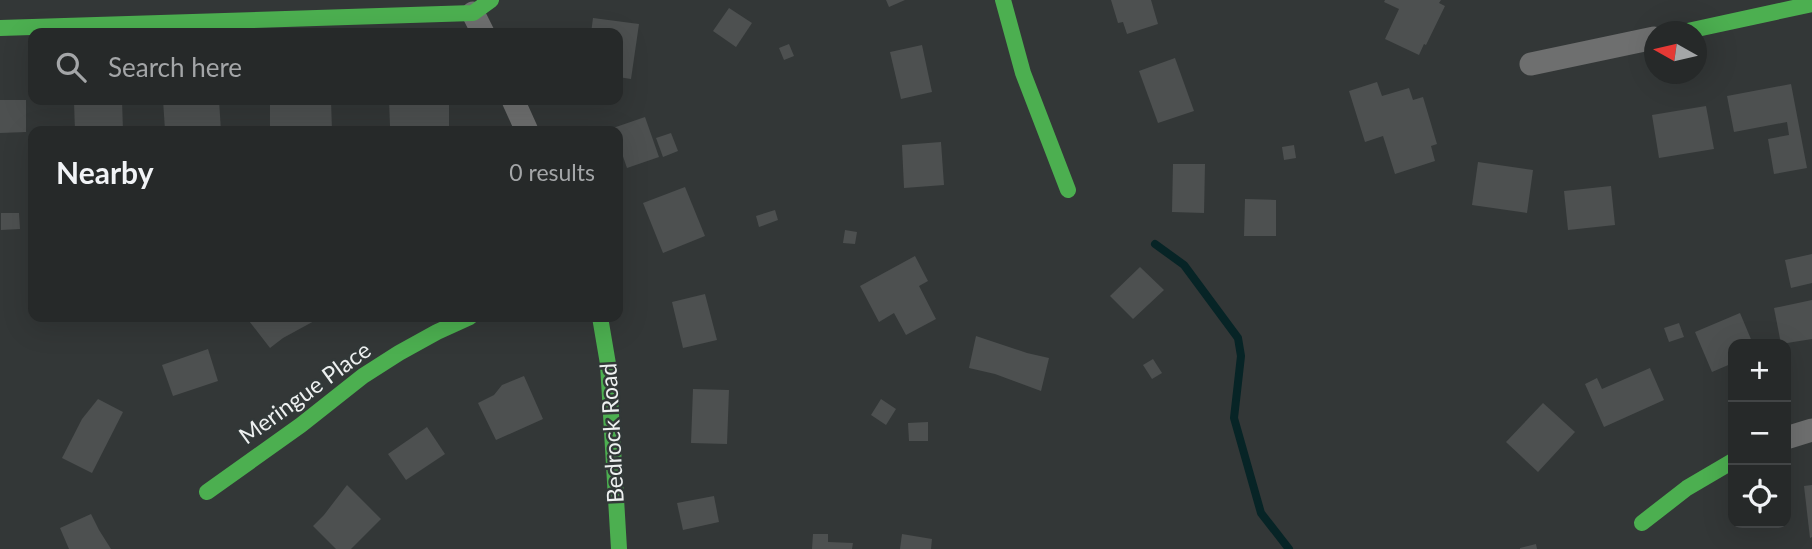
<!DOCTYPE html>
<html lang="en">
<head>
<meta charset="utf-8">
<style>
	body { margin:0; font-family:Lato,sans-serif; background:#323535; color:#f1f3f6 }
	.controls { position:absolute; right:21px; bottom:21px; display:grid; overflow:hidden; border-radius:14px; box-shadow:0 7px 28px #0002 }
	.controls button { width:63px; height:63px; display:grid; place-items:center; padding:0; border:0; border-bottom:2px solid #424546; background:#262929; color:#f1f3f6; font:35px sans-serif }
	.compass { position:absolute; left:1644px; top:21px; width:63px; height:63px; border-radius:50%; background:#262929; box-shadow:0 7px 28px #0002; rotate:278deg }
	.list { margin:0; padding:0; list-style:none }
	h2 { display:flex; justify-content:space-between; align-items:center; height:91px; margin:0; padding:0 28px; font-size:30px }
	h2 small { font-size:23px; font-weight:400; color:#a4a6a8 }
	.icon { flex:none; width:38px; height:38px; fill:none; stroke:currentColor; stroke-width:2; stroke-linecap:round; stroke-linejoin:round }
	.map { position:relative; flex:none; width:1812px; height:549px; overflow:hidden }
	.search { position:absolute; background:#262929; box-shadow:0 7px 28px #0002; left:28px; top:28px; width:595px; height:77px; display:flex; align-items:center; gap:18px; box-sizing:border-box; padding:0 24px; border-radius:14px; color:#a4a6a8; font-size:26px }
	.panel { position:absolute; background:#262929; box-shadow:0 7px 28px #0002; left:28px; top:126px; width:595px; height:196px; border-radius:14px }
	.map>svg:first-child { display:block }
</style>
</head>
<body>
<div class="map">
<svg width="1812" height="549" viewBox="0 0 1812 549">
	<rect width="100%" height="100%" fill="#333737"/>
	<g fill="none" stroke-linecap="round" stroke-linejoin="round">
		<!-- stream -->
		<polyline stroke="#072426" stroke-width="8" points="1155,244 1184,265 1238,338 1241,356 1234,418 1261,513 1289,549"/>
	</g>
	<!-- building -->
	<g fill="#4d5050">
		<polygon points="886,0 905,0 889,7"/>
		<polygon points="1111,0 1151,0 1158,24 1127,34 1123,22 1118,23"/>
		<polygon points="1385,0 1441,0 1439,3 1445,6 1426,45 1424,44 1419,55 1385,39 1399,9 1384,2"/>
		<polygon points="729,8 752,23 736,47 713,31"/>
		<polygon points="593,18 639,24 631,79 618,77 618,33 591,33"/>
		<polygon points="789,44 794,56 784,60 779,48"/>
		<polygon points="922,45 932,92 901,99 890,52"/>
		<polygon points="1175,58 1194,111 1158,123 1139,71"/>
		<polygon points="1377,82 1382,96 1409,88 1413,100 1423,97 1437,144 1431,146 1435,161 1395,174 1383,136 1365,142 1349,91"/>
		<polygon points="1791,84 1807,168 1774,174 1768,139 1789,135 1787,122 1734,132 1727,96"/>
		<polygon points="0,100 26,100 26,132 0,133"/>
		<polygon points="122,100 123,131 75,131 74,102"/>
		<polygon points="163,100 219,100 221,131 213,131 213,127 165,130"/>
		<polygon points="270,100 331,100 332,131 270,131"/>
		<polygon points="389,100 449,100 449,126 390,126"/>
		<polygon points="1706,106 1714,149 1659,158 1652,115"/>
		<polygon points="645,117 659,157 627,168 618,142 618,131 614,131 613,128"/>
		<polygon points="671,133 678,151 663,157 656,138"/>
		<polygon points="941,142 944,185 904,188 902,145"/>
		<polygon points="1294,145 1296,158 1284,160 1282,147"/>
		<polygon points="1478,162 1533,170 1527,213 1472,205"/>
		<polygon points="1173,164 1205,164 1204,213 1172,212"/>
		<polygon points="1611,186 1615,225 1568,230 1564,191"/>
		<polygon points="685,187 705,236 663,253 643,203"/>
		<polygon points="1245,199 1276,200 1276,236 1244,236"/>
		<polygon points="775,210 778,220 759,227 756,216"/>
		<polygon points="1,213 19,213 20,229 1,230"/>
		<polygon points="845,230 857,232 855,244 843,243"/>
		<polygon points="1812,254 1812,283 1791,288 1785,260"/>
		<polygon points="915,256 928,281 919,286 936,319 906,335 894,313 879,322 860,286"/>
		<polygon points="1140,267 1164,290 1133,319 1110,296"/>
		<polygon points="705,294 717,340 683,348 672,302"/>
		<polygon points="1812,300 1812,339 1781,344 1774,308"/>
		<polygon points="1740,313 1753,344 1733,344 1733,363 1712,372 1695,332"/>
		<polygon points="246,317 313,317 316,320 283,338 270,348"/>
		<polygon points="1679,323 1684,337 1669,342 1664,328"/>
		<polygon points="976,336 1027,353 1049,358 1041,391 995,374 969,368"/>
		<polygon points="208,349 218,381 173,396 162,365"/>
		<polygon points="1153,359 1162,373 1152,379 1143,365"/>
		<polygon points="1650,368 1664,400 1604,427 1585,384 1597,378 1602,389"/>
		<polygon points="524,376 543,419 496,440 478,403 494,395 502,385"/>
		<polygon points="693,389 729,390 727,444 691,443"/>
		<polygon points="98,399 123,412 92,473 62,458 82,419"/>
		<polygon points="881,399 896,409 886,425 871,415"/>
		<polygon points="1543,403 1575,432 1538,472 1506,442"/>
		<polygon points="928,422 928,441 909,441 908,423"/>
		<polygon points="427,427 445,454 406,480 388,454"/>
		<polygon points="347,485 381,519 351,549 336,549 313,526 324,515"/>
		<polygon points="1812,485 1812,537 1810,538 1804,486"/>
		<polygon points="714,496 719,522 683,530 677,503"/>
		<polygon points="91,514 99,530 111,549 69,549 60,528"/>
		<polygon points="813,534 828,534 828,542 853,543 852,549 812,549"/>
		<polygon points="902,534 932,539 931,549 900,549"/>
		<polygon points="1536,544 1537,549 1520,549 1520,548"/>
	</g>
	<g fill="none" stroke-linecap="round" stroke-linejoin="round">
		<!-- street -->
		<g stroke="#6e6f6f" stroke-width="23">
			<polyline points="473,13 483,33"/>
			<polyline points="1531,64 1654,38"/>
			<polyline points="513,100 527,131"/>
			<polyline points="1786,438 1812,430"/>
		</g>
		<!-- fast -->
		<g stroke="#4caf50" stroke-width="16">
			<polyline points="1003,0 1023,73 1068,190"/>
			<polyline points="0,28 473,13 491,0"/>
			<polyline points="1683,32 1812,4"/>
			<polyline points="600,317 608,364 619,549"/>
			<polyline points="207,492 301,425 363,376 399,353 437,332 470,317"/>
			<polyline points="1642,523 1687,488 1733,461"/>
		</g>
	</g>
	<g text-anchor="middle" stroke-width="5" stroke-linejoin="round" paint-order="stroke">
		<!-- street labels -->
		<g font-size="23" fill="#edf0f0" stroke="#323838">
			<text transform="translate(305 393) rotate(-36)" y="8">Meringue Place</text>
			<text transform="translate(612 433) rotate(-93)" y="8">Bedrock Road</text>
		</g>
	</g>
</svg>
<div class="controls">
<button>+</button>
<button>−</button>
<button><svg class="icon" aria-label="locate" viewBox="0 0 24 24"><circle cx="12" cy="12" r="6"/><path d="M12 2v4M12 18v4M2 12h4M18 12h4"/></svg></button>
</div>
<svg class="compass" viewBox="-18 -18 36 36"><path d="M0-13l5 13h-10z" fill="#e53935"/><path d="M0 13l5-13h-10z" fill="#a4a6a8"/></svg>
<div class="search"><svg class="icon" aria-label="search" viewBox="0 0 24 24"><circle cx="10" cy="10" r="6"/><path d="M15 15l6 6"/></svg>Search here</div>
<section class="panel">
<h2>Nearby<small>0 results</small></h2>
<ul class="list">
</ul>
</section>
</div>
</body>
</html>
